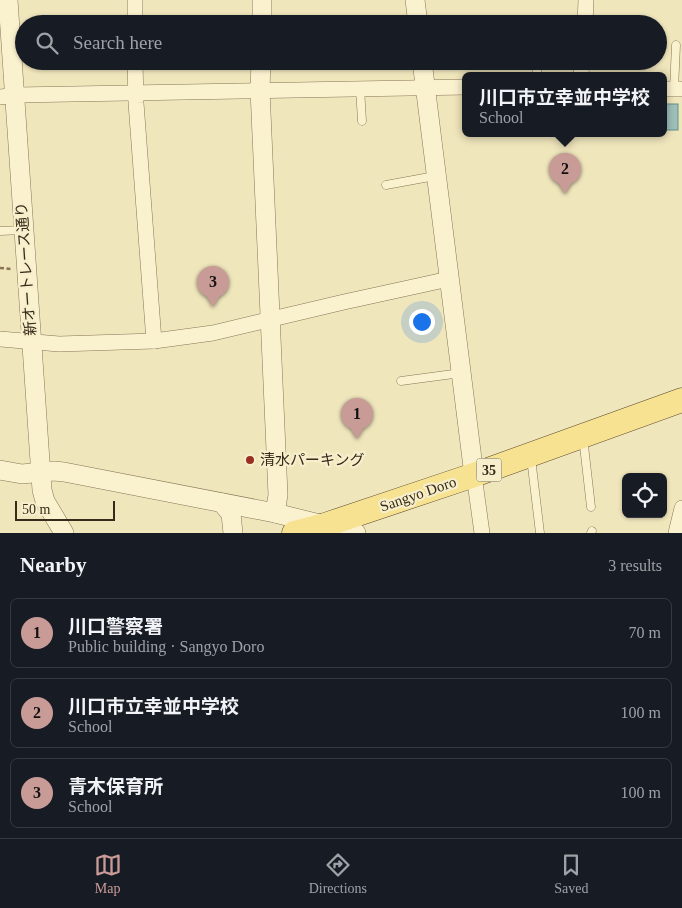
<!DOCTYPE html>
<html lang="en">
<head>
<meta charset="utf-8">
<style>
	body { margin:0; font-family:"Times New Roman","Noto Sans JP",serif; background:#242831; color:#f1f3f6 }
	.controls { position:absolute; right:15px; bottom:15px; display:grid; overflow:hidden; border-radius:8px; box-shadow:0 1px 4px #0004 }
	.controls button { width:45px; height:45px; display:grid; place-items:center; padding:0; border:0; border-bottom:1px solid #363941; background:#171b24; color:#f1f3f6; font:25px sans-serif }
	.scale { position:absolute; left:15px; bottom:12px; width:100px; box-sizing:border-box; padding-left:5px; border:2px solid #362b1a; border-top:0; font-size:14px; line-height:18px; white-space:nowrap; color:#362b1a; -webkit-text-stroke:4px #f7efcb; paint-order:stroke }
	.you { position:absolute; left:421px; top:321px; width:18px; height:18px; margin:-12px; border:4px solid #fff; border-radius:50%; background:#1a73e8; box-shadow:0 0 0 8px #1a73e833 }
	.badge { display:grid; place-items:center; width:32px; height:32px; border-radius:50%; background:#c99b97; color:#111; font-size:16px; font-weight:700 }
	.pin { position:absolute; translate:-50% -41px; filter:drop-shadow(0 1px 2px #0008) }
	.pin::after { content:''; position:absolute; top:26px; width:18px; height:15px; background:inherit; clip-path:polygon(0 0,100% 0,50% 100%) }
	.popup { position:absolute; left:462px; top:72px; width:205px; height:65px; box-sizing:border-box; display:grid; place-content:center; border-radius:8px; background:#171b24; filter:drop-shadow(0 1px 4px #0005); font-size:16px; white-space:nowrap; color:#9ea1a6 }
	.popup b { font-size:19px; color:#f1f3f6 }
	.popup::after { content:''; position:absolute; left:50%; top:100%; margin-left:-10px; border:10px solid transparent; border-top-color:#171b24 }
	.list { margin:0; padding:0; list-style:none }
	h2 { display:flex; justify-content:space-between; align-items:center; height:65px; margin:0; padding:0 20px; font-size:21px }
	h2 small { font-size:16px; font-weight:400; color:#9ea1a6 }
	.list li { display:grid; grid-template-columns:32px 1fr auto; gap:15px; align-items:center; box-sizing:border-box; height:70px; margin:0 10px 10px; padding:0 10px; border:1px solid #363941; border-radius:8px }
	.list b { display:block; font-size:19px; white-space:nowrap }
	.list p { margin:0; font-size:16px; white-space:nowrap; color:#9ea1a6 }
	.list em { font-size:16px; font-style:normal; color:#9ea1a6 }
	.icon { flex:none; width:28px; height:28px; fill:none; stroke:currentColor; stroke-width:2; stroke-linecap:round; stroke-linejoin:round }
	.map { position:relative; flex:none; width:682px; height:533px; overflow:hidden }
	.search { position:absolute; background:#171b24; box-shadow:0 1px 4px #0004; left:15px; right:15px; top:15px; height:55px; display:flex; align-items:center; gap:12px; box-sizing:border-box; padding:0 18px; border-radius:28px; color:#9ea1a6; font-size:19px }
	.sheet { height:305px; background:#171b24 }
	nav { display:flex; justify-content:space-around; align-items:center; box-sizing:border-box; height:70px; border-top:1px solid #363941; background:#171b24; font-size:14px; color:#9ea1a6 }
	nav a { display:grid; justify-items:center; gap:2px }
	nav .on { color:#c99b97 }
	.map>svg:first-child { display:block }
</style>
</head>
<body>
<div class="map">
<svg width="682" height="533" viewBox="0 0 682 533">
	<rect width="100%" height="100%" fill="#f0e6bc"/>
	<!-- water -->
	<rect fill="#a0c0ba" stroke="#678e89" x="664" y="104" width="14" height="26"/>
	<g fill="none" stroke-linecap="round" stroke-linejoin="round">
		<defs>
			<g id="service">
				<polyline points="537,61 537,75"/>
				<polyline points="360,88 362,121"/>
				<polyline points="674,89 676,45"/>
				<polyline points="386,185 435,176"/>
				<polyline points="0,231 23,230"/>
				<polyline points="401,381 461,373"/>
				<polyline points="583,437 591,507"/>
				<polyline points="531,458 540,533"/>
				<polyline points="591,533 592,531"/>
			</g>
			<g id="minor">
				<polyline points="135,0 135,24"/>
				<polyline points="585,24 586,0"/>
				<polyline points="135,61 136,103 154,341"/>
				<polyline points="581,75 582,61"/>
				<polyline points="664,89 682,89"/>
				<polyline points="0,97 16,95 466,87"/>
				<polyline points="0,339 59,344 154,341 213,333 344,302 449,279"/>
				<polyline points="474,475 482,533"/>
				<polyline points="676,533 682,508"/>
			</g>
			<g id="tertiary">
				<polyline points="8,0 42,490 45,501 64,533"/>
				<polyline points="415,0 418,24"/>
				<polyline points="262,24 262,0"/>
				<polyline points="261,61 260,90 278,495 275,513"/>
				<polyline points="422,61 474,475"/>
				<polyline points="0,470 22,474 54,471 64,472 275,513 356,533"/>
				<polyline points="222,503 231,514 233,533"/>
			</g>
			<polyline id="primary" points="294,533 325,525 474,475 682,400"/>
		</defs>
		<!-- service casing -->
		<use href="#service" stroke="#887555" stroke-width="9"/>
		<!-- minor casing -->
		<use href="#minor" stroke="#887555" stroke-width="16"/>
		<!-- tertiary casing -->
		<use href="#tertiary" stroke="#887555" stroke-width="20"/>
		<!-- primary casing -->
		<use href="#primary" stroke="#55432a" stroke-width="25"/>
		<!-- path -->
		<polyline stroke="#887555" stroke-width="2.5" stroke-dasharray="4 2.5" stroke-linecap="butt" points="0,268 11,269"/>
		<!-- service -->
		<use href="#service" stroke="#faf2cf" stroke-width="8"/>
		<!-- minor -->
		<use href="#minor" stroke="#faf2cf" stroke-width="15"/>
		<!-- tertiary -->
		<use href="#tertiary" stroke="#faf2cf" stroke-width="19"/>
		<!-- primary -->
		<use href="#primary" stroke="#f6e290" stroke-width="24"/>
	</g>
	<!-- markers -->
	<circle fill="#992f22" stroke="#f7efcb" stroke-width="2" cx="250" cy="460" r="5"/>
	<g text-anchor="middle" stroke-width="4.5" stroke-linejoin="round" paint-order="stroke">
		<!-- shield labels -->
		<rect fill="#f7efcb" stroke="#70664f" stroke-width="1" x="476.5" y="458.5" width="25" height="23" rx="4"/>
		<g font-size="14" font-weight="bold" fill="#362b1a">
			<text x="489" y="475">35</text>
		</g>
		<!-- street labels -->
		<g font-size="15" fill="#362b1a" stroke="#f7efcb">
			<text transform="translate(26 269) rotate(-94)" y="5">新オートレース通り</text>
			<text transform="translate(418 494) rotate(-19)" y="5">Sangyo Doro</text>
		</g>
		<!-- poi labels -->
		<g font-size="15" fill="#362b1a" stroke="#f7efcb" text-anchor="start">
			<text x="260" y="465">清水パーキング</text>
		</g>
	</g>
</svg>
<div class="controls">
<button><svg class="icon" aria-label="locate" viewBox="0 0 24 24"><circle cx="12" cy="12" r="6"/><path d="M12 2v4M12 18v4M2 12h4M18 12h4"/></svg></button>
</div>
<div class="scale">50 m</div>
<div class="you"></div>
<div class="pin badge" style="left:357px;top:439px">1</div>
<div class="pin badge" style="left:565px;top:194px">2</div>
<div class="popup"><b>川口市立幸並中学校</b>School</div>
<div class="pin badge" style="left:213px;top:307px">3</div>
<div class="search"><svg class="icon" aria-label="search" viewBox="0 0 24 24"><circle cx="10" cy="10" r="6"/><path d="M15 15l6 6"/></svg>Search here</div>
</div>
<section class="sheet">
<h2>Nearby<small>3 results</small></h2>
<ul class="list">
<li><span class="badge">1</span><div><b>川口警察署</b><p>Public building · Sangyo Doro</p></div><em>70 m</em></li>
<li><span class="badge">2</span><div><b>川口市立幸並中学校</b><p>School</p></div><em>100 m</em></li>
<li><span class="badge">3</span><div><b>青木保育所</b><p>School</p></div><em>100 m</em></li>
</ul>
</section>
<nav>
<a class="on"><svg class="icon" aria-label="map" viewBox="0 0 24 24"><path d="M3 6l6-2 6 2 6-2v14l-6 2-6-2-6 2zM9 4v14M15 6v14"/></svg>Map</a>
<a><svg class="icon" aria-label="directions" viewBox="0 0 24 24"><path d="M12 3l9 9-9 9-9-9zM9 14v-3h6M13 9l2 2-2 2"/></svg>Directions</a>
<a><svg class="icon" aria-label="saved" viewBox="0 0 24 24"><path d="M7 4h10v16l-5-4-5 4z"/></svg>Saved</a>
</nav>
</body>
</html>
